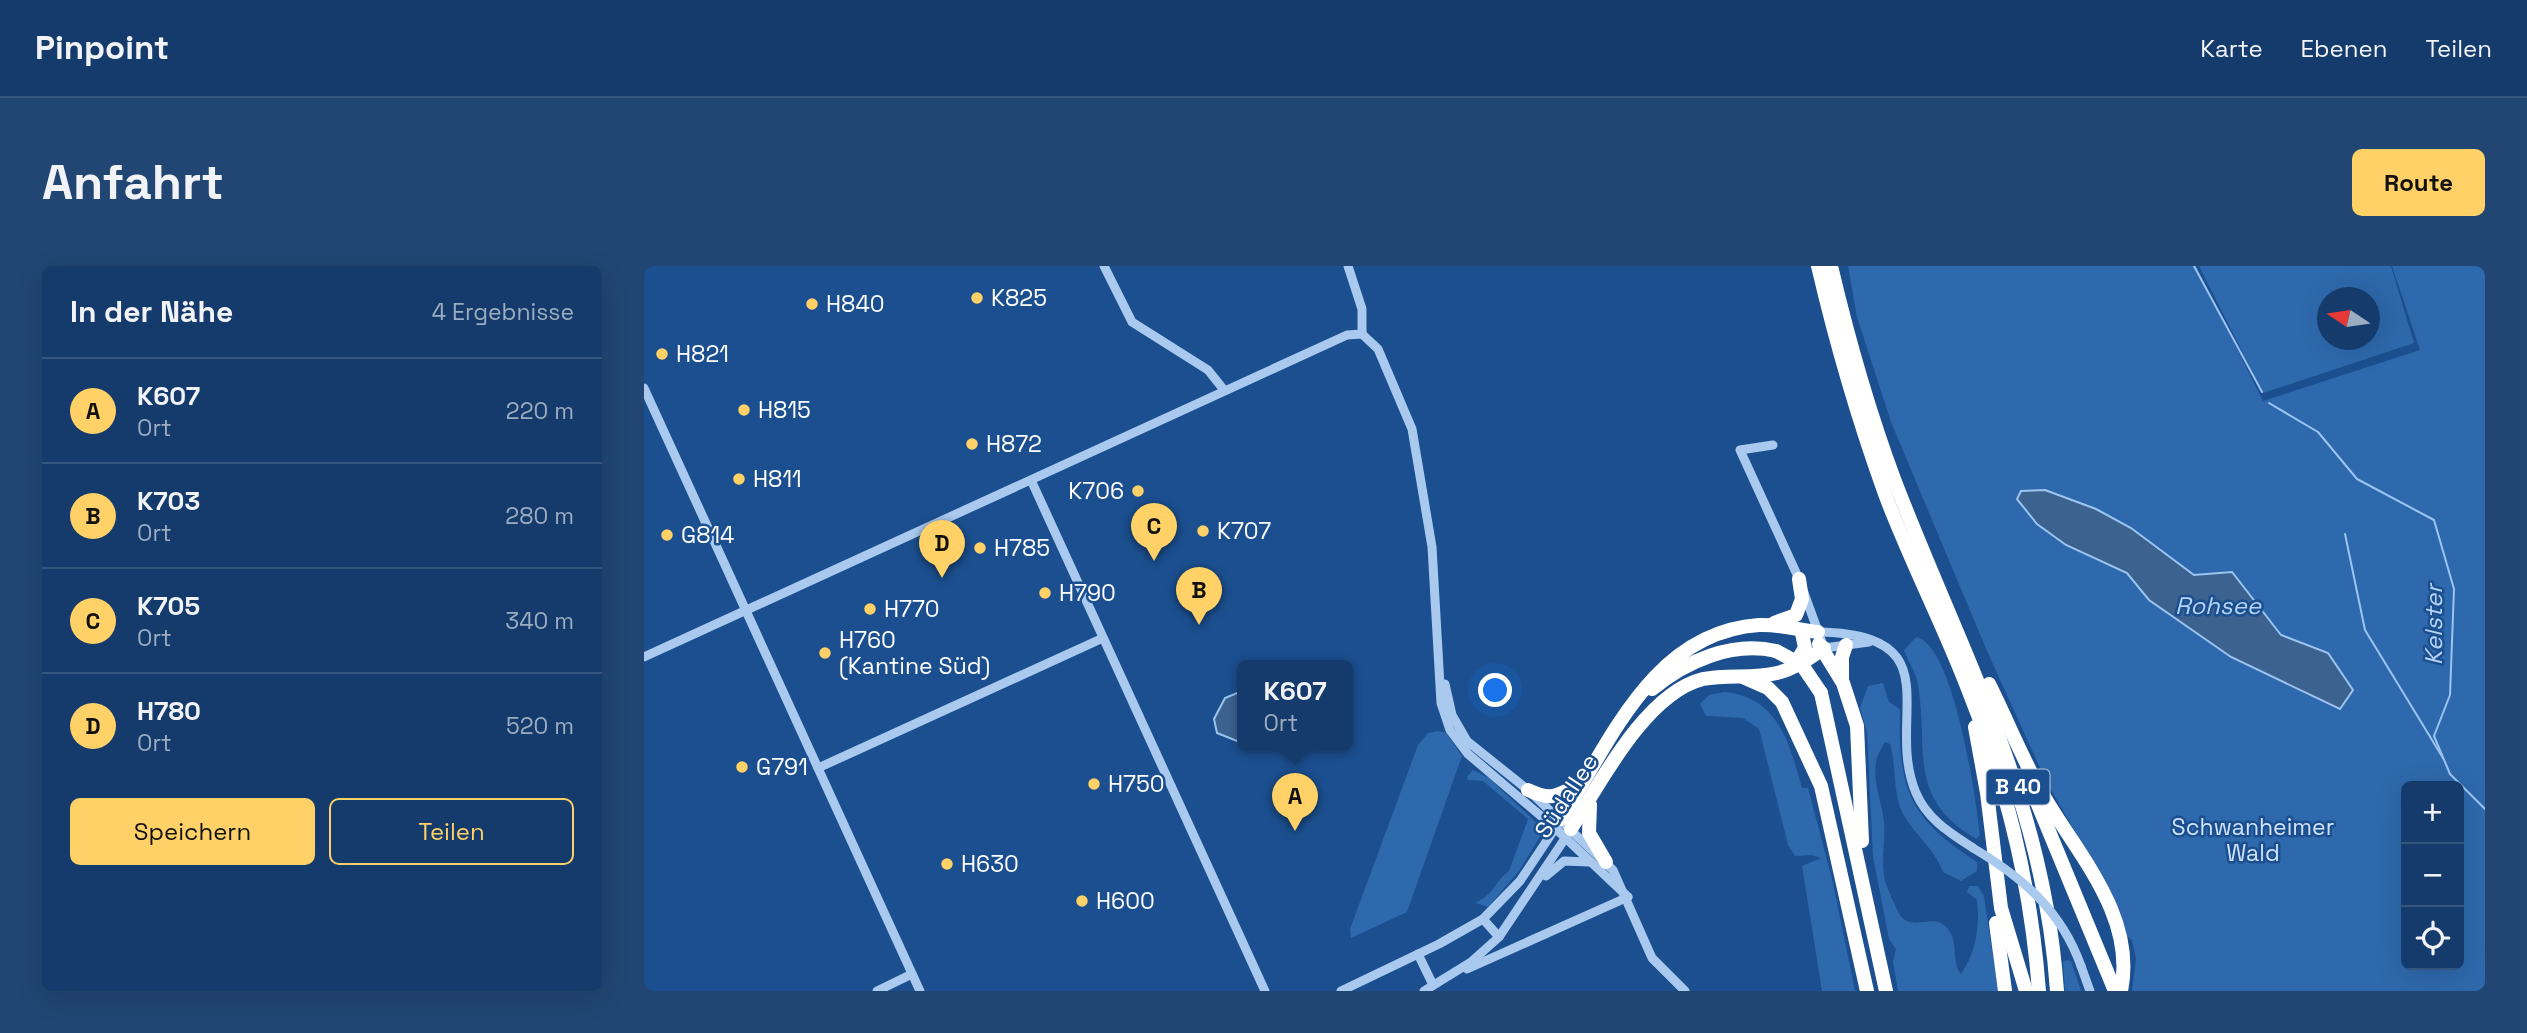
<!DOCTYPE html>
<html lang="de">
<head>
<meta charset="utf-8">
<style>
	body { margin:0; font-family:"Space Grotesk",sans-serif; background:#214673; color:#f1f3f6 }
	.controls { position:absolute; right:21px; bottom:21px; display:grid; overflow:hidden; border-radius:10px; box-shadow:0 7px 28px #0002 }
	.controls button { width:63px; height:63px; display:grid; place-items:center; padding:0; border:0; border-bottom:2px solid #33557e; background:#143b6b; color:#f1f3f6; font:35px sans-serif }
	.compass { position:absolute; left:1673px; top:21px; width:63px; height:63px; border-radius:50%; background:#143b6b; box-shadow:0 7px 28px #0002; rotate:283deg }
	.you { position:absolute; left:852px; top:425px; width:24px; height:24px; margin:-18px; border:5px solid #fff; border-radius:50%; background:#1a73e8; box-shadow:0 0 0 10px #1a73e833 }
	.badge { display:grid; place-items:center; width:46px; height:46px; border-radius:50%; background:#ffd166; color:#111; font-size:23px; font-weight:700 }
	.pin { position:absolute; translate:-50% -58px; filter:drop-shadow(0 2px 4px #0008) }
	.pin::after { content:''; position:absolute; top:37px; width:24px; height:21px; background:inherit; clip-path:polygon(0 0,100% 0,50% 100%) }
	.popup { position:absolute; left:593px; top:394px; width:116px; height:91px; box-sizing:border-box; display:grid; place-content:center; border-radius:10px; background:#143b6b; filter:drop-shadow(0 2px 5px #0005); font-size:23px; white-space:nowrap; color:#9dadc1 }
	.popup b { font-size:26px; color:#f1f3f6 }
	.popup::after { content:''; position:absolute; left:50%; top:100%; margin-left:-14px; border:14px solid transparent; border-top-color:#143b6b }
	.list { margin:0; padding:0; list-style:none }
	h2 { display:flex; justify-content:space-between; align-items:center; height:91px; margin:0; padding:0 28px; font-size:30px }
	h2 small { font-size:23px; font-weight:400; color:#9dadc1 }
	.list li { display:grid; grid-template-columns:46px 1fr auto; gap:21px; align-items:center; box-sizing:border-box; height:105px; padding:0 28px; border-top:2px solid #33557e }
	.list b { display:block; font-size:26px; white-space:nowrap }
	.list p { margin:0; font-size:23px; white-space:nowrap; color:#9dadc1 }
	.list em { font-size:23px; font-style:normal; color:#9dadc1 }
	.actions { display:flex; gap:14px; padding:21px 28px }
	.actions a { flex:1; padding:16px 0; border:2px solid #ffd166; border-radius:10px; text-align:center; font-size:24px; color:#ffd166 }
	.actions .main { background:#ffd166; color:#111 }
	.icon { flex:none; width:38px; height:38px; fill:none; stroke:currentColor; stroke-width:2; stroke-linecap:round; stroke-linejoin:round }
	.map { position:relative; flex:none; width:1841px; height:725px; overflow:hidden; border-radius:10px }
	header { display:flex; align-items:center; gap:42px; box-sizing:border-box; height:98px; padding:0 35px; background:#143b6b; border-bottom:2px solid #33557e }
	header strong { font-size:33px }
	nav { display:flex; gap:38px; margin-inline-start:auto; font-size:24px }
	.intro { display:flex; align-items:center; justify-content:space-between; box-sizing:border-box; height:168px; padding:0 42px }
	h1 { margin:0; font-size:49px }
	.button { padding:18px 32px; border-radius:10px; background:#ffd166; color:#111; font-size:24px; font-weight:700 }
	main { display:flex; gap:42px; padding:0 42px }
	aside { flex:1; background:#143b6b; border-radius:10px; box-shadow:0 7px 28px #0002 }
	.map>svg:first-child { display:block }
</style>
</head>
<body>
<header>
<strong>Pinpoint</strong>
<nav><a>Karte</a><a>Ebenen</a><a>Teilen</a></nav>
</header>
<div class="intro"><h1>Anfahrt</h1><a class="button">Route</a></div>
<main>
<aside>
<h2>In der Nähe<small>4 Ergebnisse</small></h2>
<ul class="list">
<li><span class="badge">A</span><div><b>K607</b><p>Ort</p></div><em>220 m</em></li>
<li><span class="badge">B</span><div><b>K703</b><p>Ort</p></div><em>280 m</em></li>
<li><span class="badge">C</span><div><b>K705</b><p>Ort</p></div><em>340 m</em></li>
<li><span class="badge">D</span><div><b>H780</b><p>Ort</p></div><em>520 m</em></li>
</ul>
<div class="actions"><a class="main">Speichern</a><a>Teilen</a></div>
</aside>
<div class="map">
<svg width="1841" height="725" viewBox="0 0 1841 725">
	<rect width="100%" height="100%" fill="#1b4f8f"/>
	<!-- green -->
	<g fill="#2e69ad" fill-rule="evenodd">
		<path d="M1204 0H1552L1619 135 1776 84 1748 0H1841V725H1488L1492 693 1488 674 1482 669 1473 639 1401 513 1343 385 1247 156 1213 51ZM1429 236C1476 250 1511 280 1550 309L1588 306 1637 369 1684 387 1695 443 1587 391 1505 334 1483 307 1462 296ZM1762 520H1815V699H1762Z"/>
		<path d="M1555 0H1747L1770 77 1619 127ZM1684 32H1726V74H1684Z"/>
		<path d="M1272 371C1310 378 1332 533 1336 569L1332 573C1262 531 1285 485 1274 419 1272 405 1264 396 1260 384Z"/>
		<path d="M1239 417 1245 436 1256 443C1254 522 1264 552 1333 596V605L1317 615 1299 606C1290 582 1271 569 1259 548 1248 526 1253 500 1246 478L1241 476C1238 482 1233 489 1232 496 1229 515 1236 531 1239 549 1243 570 1236 594 1241 614 1242 620 1253 644 1256 649 1269 667 1289 645 1304 663 1315 677 1307 696 1317 708 1332 687 1336 660 1333 634L1323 626 1325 620H1334L1340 630 1354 725H1254L1249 696 1252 683 1245 673 1229 591 1223 466 1216 442 1224 420Z"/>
		<path d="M1080 426C1134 431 1145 476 1158 522H1164L1189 617 1211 725H1178L1158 600 1177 592 1167 589 1151 590 1144 579 1115 463 1099 452 1062 450 1056 438 1065 429Z"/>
		<polygon points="794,465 802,467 818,490 763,646 707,672 706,663 774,479 784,467"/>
		<path d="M829 504 845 512 900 564 875 605 844 641 831 637C852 627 848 618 865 605L884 553 839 515 824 514 823 511Z"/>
		<polygon points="1423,694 1427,695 1437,725 1421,725 1419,696"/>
	</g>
	<!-- water -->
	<g fill="#3c6290" stroke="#9cc4f0" stroke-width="2">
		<polygon points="1401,224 1452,243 1487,262 1550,309 1588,306 1637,369 1684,387 1709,424 1696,443 1587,391 1505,334 1483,307 1422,279 1393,258 1373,233 1377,225"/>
		<polygon points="598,425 598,477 573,467 570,453 581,432"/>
	</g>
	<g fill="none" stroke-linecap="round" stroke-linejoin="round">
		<!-- stream -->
		<g stroke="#9cc4f0" stroke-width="2">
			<polyline points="1550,0 1618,126"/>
			<polyline points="1625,137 1674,166 1713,213 1790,254 1810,323 1806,429 1790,470 1806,508 1841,543"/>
			<polyline points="1701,268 1721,364 1799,492"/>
		</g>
		<!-- minor -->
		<g stroke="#a9c9ee" stroke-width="9">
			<polyline points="460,0 488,56 564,104 580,124"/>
			<polyline points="704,0 718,43 718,68"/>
			<polyline points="0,122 276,725"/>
			<polyline points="1129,179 1096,184 1155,313 1180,382 1225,376"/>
			<polyline points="387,214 621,725"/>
			<path d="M1174 366C1311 368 1240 452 1272 527 1283 553 1306 567 1329 582"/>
			<polyline points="0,391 703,69 718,68 734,83 768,163 788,281 797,437 806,464 824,488 911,562 984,631"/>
			<polyline points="801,418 808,449 823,475 884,524 969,604 1008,692 1041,725"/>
			<polyline points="174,502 459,372"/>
			<polyline points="902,610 920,595 945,596"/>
			<polyline points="839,653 855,671"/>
			<polyline points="774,688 789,719"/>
			<polyline points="1437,700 1446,725"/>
			<polyline points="823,703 984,631"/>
			<polyline points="233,725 268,708"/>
			<polyline points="697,725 795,678 839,653 876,615 914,558"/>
			<polyline points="780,725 827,696 855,671 924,568"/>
		</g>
		<!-- highway -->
		<g stroke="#fff" stroke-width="14">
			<path d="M1174 0C1192 77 1214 153 1241 228 1265 292 1297 354 1322 418 1362 516 1387 619 1395 725"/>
			<path d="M1187 0C1204 72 1224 143 1250 213 1317 388 1400 532 1413 725"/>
			<polyline points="1130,357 1152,349 1158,333 1155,313"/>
			<polyline points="1175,378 1199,417 1213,460 1218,575"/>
			<polyline points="1151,398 1161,382 1158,367"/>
			<polyline points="1099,411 1124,422 1138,436 1177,520 1223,725"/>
			<polyline points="1198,412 1198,391 1202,379"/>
			<path d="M1345 418C1362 452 1376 487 1394 520 1429 584 1493 647 1477 725"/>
			<path d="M1008 423C1042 395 1088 375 1132 385"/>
			<polyline points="1177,427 1242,725"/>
			<polyline points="1331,461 1343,527 1357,642 1382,725"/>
			<path d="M884 524C912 537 912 527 937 519"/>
			<polyline points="1390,529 1471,725"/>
			<polyline points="946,539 945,567 962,596"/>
			<path d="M917 553C967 475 1009 366 1115 359 1134 358 1155 364 1174 366"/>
			<path d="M927 563C956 517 1002 427 1059 413 1083 408 1109 413 1133 407 1150 403 1166 392 1180 382"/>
			<polyline points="1352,657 1361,725"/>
		</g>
		<!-- minor-bridge -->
		<path stroke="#a9c9ee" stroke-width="9" d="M1329 582C1378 611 1417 644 1437 700"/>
		<!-- highway-bridge -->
		<polyline stroke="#fff" stroke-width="14" points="1132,385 1158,399 1177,427"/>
	</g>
	<!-- markers -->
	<g fill="#ffd166" stroke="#1b4f8f" stroke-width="2.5">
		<circle cx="333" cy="32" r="7"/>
		<circle cx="168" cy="38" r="7"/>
		<circle cx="18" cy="88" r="7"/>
		<circle cx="100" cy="144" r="7"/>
		<circle cx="328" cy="178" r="7"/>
		<circle cx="95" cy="213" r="7"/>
		<circle cx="494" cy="225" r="7"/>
		<circle cx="559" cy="265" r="7"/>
		<circle cx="23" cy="269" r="7"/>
		<circle cx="336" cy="282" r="7"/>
		<circle cx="401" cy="327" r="7"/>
		<circle cx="226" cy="343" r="7"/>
		<circle cx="181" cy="387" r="7"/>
		<circle cx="98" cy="501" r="7"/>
		<circle cx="450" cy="518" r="7"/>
		<circle cx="303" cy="598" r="7"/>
		<circle cx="438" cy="635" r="7"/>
	</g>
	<g text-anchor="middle" stroke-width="5" stroke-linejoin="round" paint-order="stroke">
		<!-- shield labels -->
		<rect fill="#1b4f8f" stroke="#bbcadd" stroke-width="2" x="1342.5" y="503.5" width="63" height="35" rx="5"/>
		<g font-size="21" font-weight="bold" fill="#fff">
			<text x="1374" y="528">B 40</text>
		</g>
		<!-- poi labels -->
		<g font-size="23" fill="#fff" stroke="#1b4f8f" text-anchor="start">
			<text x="347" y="40">K825</text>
			<text x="182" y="46">H840</text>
			<text x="32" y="96">H821</text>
			<text x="114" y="152">H815</text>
			<text x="342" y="186">H872</text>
			<text x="109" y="221">H811</text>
			<text x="480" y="233" text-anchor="end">K706</text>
			<text x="573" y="273">K707</text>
			<text x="37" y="277">G814</text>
			<text x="350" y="290">H785</text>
			<text x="415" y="335">H790</text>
			<text x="240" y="351">H770</text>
			<text x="195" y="382">H760<tspan x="195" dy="26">(Kantine Süd)</tspan></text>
			<text x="112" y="509">G791</text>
			<text x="464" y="526">H750</text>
			<text x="317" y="606">H630</text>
			<text x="452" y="643">H600</text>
		</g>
		<!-- street labels -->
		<g font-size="23" fill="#fff" stroke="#1b4f8f">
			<text transform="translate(922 530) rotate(-57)" y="8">Südallee</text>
		</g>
		<!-- park labels -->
		<g font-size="23" fill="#cfe3fa" stroke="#1b4f8f">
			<text x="1609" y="569">Schwanheimer<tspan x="1609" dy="26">Wald</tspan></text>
		</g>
		<!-- water labels -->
		<g font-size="24" font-style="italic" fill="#b5d3f5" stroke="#1b4f8f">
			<text x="1574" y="348">Rohsee</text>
			<text transform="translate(1790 359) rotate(-90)" y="8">Kelster</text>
		</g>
	</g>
</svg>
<div class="controls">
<button>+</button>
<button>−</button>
<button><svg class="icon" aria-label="locate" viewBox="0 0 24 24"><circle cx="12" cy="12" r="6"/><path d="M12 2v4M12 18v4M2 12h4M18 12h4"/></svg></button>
</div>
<svg class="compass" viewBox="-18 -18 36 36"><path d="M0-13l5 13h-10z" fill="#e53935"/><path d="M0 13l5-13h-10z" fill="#9dadc1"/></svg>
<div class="you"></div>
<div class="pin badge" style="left:651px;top:565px">A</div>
<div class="popup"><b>K607</b>Ort</div>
<div class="pin badge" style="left:555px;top:359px">B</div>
<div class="pin badge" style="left:510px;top:295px">C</div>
<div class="pin badge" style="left:298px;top:312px">D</div>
</div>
</main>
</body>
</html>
